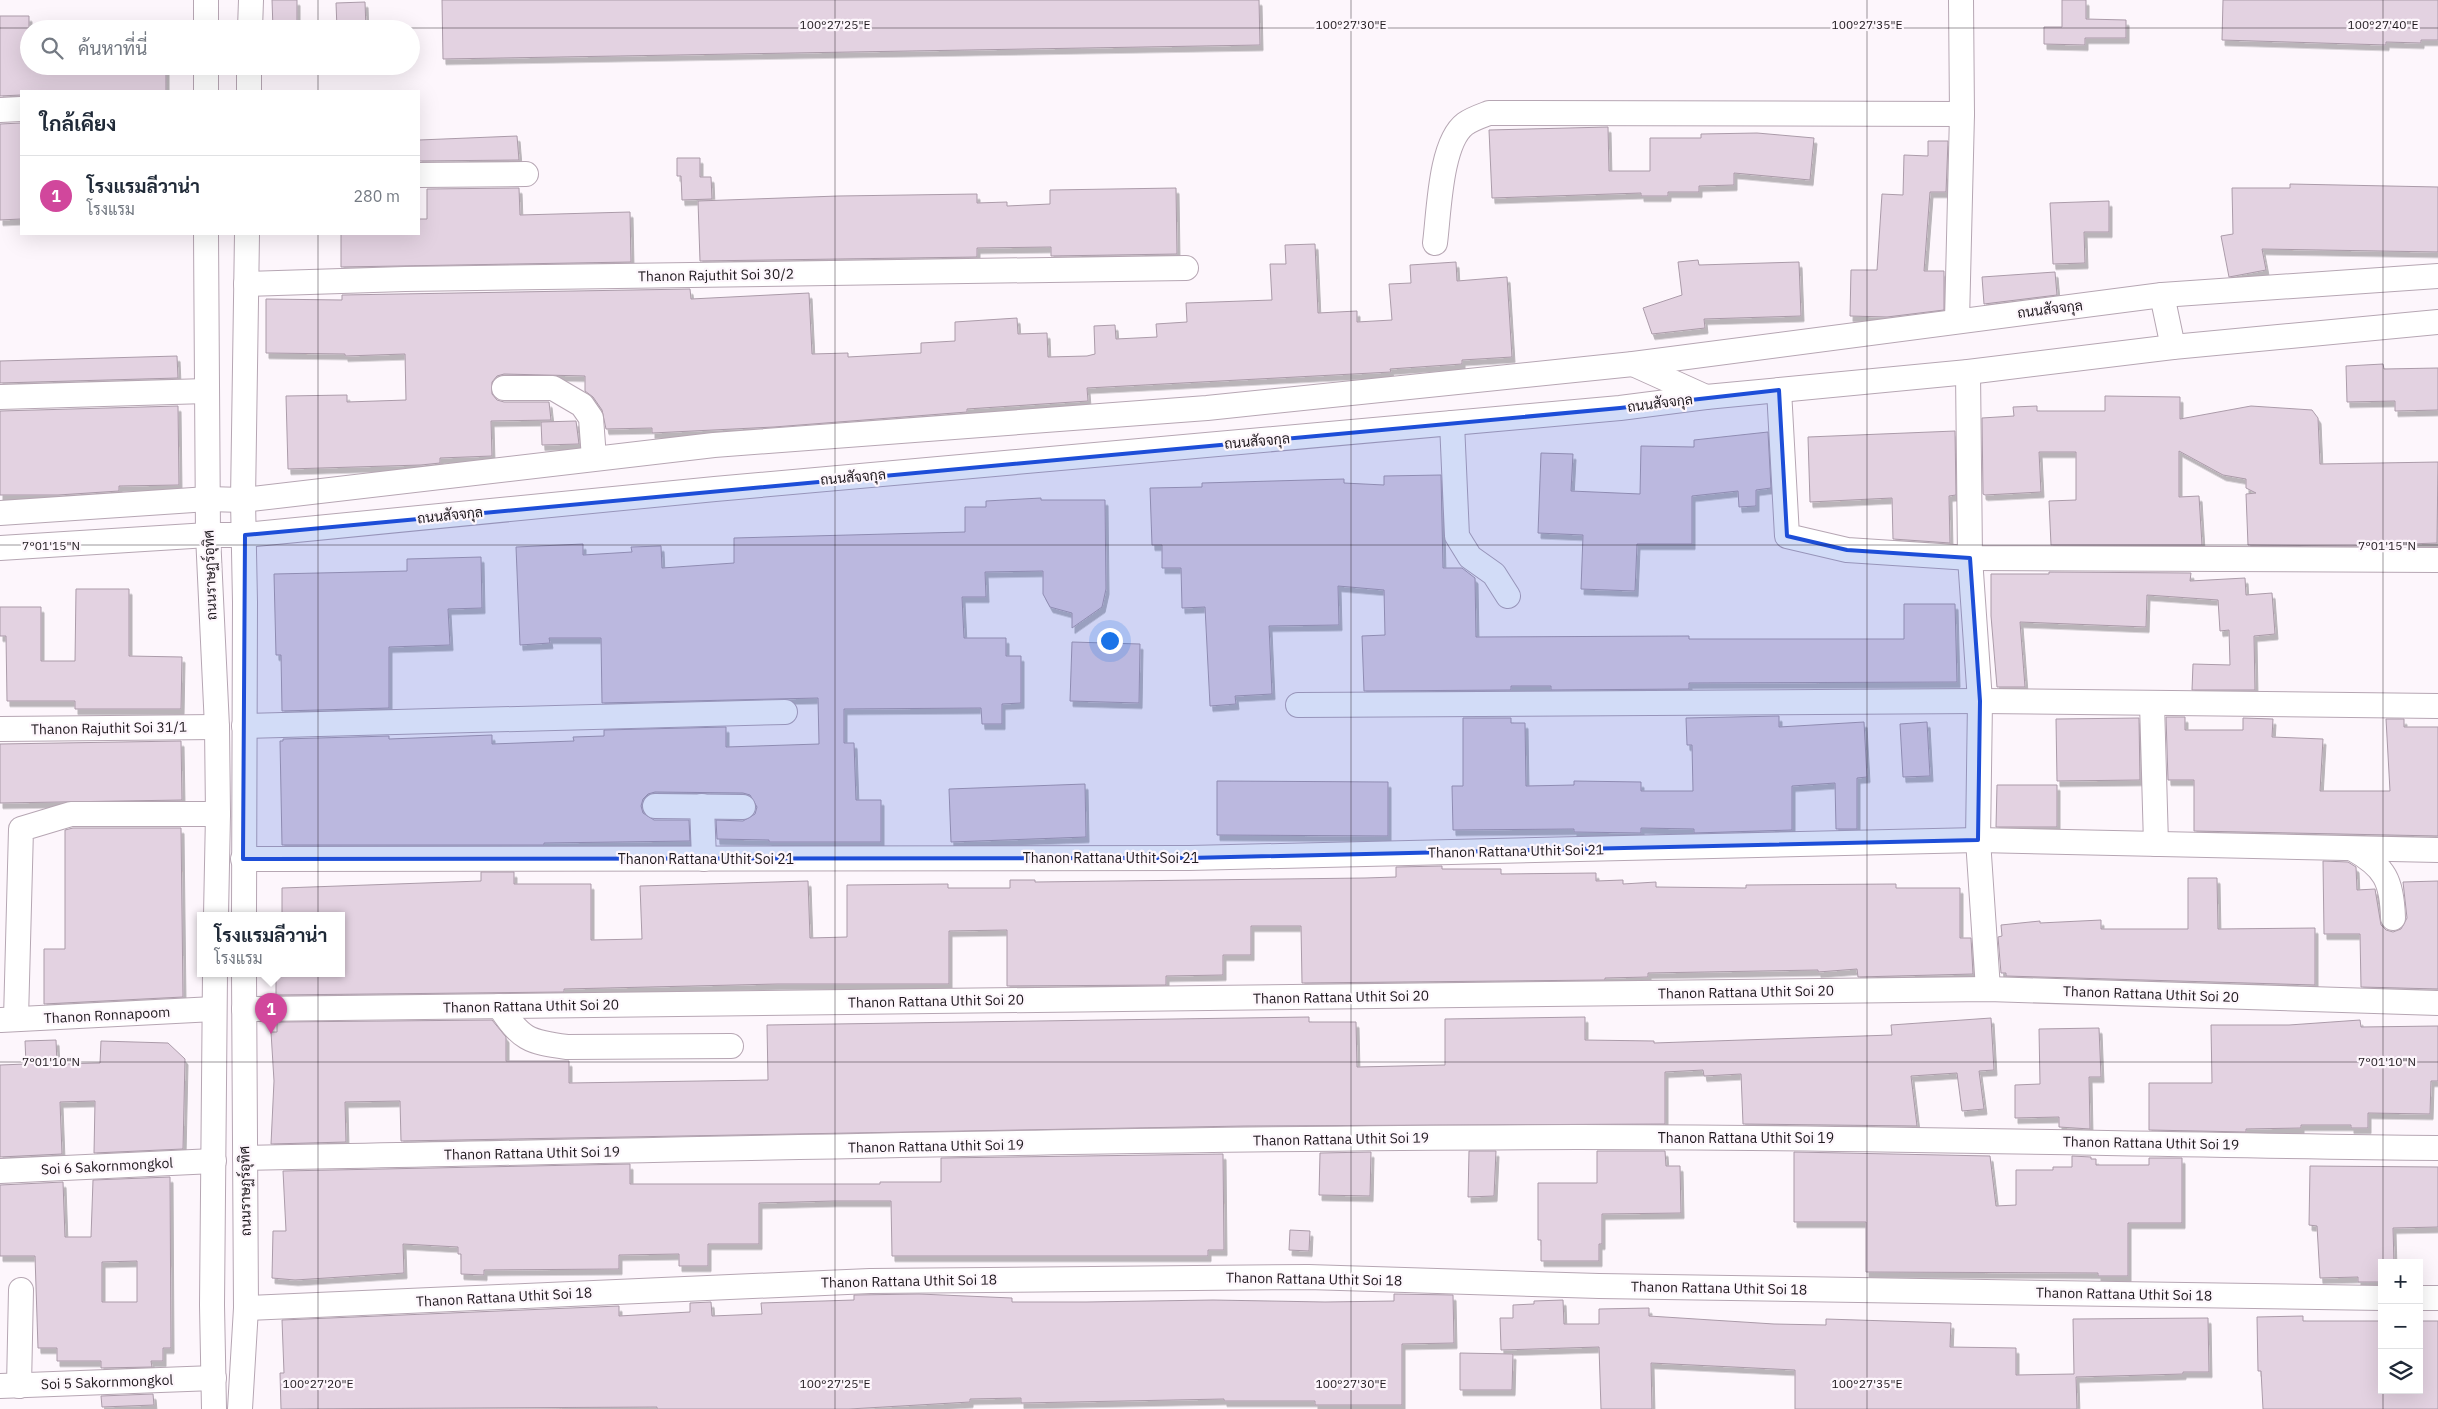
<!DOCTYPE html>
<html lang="th">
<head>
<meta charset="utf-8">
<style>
	body { margin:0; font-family:"IBM Plex Sans",Sarabun,sans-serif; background:#f6f6f7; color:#1f2937 }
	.controls { position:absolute; right:15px; bottom:15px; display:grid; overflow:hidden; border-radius:0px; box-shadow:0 5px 20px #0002 }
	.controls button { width:45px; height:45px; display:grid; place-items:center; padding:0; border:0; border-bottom:1px solid #e0e1e3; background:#fff; color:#1f2937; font:25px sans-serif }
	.you { position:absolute; left:1109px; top:640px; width:18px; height:18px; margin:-12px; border:4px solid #fff; border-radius:50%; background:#1a73e8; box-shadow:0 0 0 8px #1a73e833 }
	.badge { display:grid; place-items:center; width:32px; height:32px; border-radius:50%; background:#0b8043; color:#fff; font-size:16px; font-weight:700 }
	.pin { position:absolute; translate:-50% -41px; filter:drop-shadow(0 1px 2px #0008) }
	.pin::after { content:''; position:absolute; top:26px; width:18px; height:15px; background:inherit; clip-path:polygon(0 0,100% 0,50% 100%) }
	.popup { position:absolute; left:197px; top:912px; width:148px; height:65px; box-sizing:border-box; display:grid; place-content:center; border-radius:0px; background:#fff; filter:drop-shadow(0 1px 4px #0005); font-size:16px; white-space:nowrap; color:#747a83 }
	.popup b { font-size:19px; color:#1f2937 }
	.popup::after { content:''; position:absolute; left:50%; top:100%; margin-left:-10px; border:10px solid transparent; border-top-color:#fff }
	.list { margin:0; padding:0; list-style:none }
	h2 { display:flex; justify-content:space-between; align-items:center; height:65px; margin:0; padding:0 20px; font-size:21px }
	h2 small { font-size:16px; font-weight:400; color:#747a83 }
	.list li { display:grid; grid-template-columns:32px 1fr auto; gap:15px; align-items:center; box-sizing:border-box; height:80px; padding:0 20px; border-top:1px solid #e0e1e3 }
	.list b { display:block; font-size:19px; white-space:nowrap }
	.list p { margin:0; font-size:16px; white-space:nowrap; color:#747a83 }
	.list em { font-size:16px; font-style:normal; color:#747a83 }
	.icon { flex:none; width:28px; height:28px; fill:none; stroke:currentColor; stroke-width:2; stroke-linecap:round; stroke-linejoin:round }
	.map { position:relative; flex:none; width:2438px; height:1409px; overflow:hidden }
	.search { position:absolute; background:#fff; box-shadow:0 5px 20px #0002; left:20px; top:20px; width:400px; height:55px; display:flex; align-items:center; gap:12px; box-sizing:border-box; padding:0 18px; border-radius:28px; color:#747a83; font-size:19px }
	.panel { position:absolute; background:#fff; box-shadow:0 5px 20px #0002; left:20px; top:90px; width:400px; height:145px; border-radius:0px }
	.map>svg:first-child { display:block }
</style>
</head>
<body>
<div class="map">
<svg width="2438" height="1409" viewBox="0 0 2438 1409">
	<defs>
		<filter id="shadow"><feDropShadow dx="3" dy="5.5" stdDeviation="0" flood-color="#0004"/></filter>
	</defs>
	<rect width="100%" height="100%" fill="#fdf6fc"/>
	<!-- building -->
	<g fill="#e3d2e1" stroke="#ab9ba9" fill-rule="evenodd" filter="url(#shadow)">
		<polygon points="272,0 297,0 297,29 273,29"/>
		<polygon points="442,0 1259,0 1260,45 443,59"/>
		<polygon points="2062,0 2086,0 2086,19 2126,20 2126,38 2085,38 2085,45 2044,44 2044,27 2062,27"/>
		<polygon points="2223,0 2438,0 2438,40 2421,40 2421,43 2386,42 2386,45 2222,40"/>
		<polygon points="365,2 366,29 337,29 336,3"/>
		<polygon points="0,16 29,16 29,66 166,66 166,91 21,91 21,95 0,96"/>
		<polygon points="21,123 21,219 0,220 0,124"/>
		<polygon points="1608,127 1609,171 1650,171 1650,138 1701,138 1701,134 1757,133 1814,138 1810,180 1734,173 1734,185 1699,186 1699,192 1668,192 1668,196 1641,196 1641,193 1492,198 1489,130"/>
		<polygon points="517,136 519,160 419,161 419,140"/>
		<polygon points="1928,141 1948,141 1946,192 1930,192 1924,271 1944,271 1944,310 1887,317 1850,316 1851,270 1877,270 1882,194 1903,195 1904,155 1928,156"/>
		<polygon points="677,158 700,158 700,177 711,177 712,199 682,200 681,176 677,176"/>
		<polygon points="2290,184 2438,187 2438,252 2262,249 2266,270 2229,277 2221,236 2233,234 2232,188 2290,188"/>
		<polygon points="519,188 520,215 630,212 631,262 341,267 341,234 419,234 419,219 427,219 427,189"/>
		<polygon points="1176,188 1177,254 1051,256 1051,247 977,248 977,257 700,261 698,201 838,196 977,194 977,203 1007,202 1007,206 1050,204 1050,190"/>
		<polygon points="2109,201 2109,232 2084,232 2085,263 2053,264 2050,203"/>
		<polygon points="1315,244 1318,313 1357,311 1357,322 1392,320 1389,284 1411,283 1410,265 1456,262 1457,281 1507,277 1512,357 1462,360 1462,364 1390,369 1391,372 1087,388 1088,401 967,409 967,412 774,427 652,433 652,428 606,429 602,410 593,397 585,391 585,376 504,374 497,376 492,382 492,394 497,400 504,402 549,402 551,420 491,421 492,456 440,458 440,463 421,465 288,469 286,396 347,395 347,402 406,400 405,354 345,356 345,354 266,353 266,299 342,300 342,295 690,289 691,299 809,293 812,354 848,353 848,357 921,353 921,343 955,341 955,322 1017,318 1018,334 1047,333 1048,357 1087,356 1095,354 1094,326 1115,325 1116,339 1157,337 1156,324 1187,322 1186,303 1272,300 1270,264 1286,264 1285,245"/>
		<polygon points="1698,260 1699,265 1799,262 1801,316 1704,319 1705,328 1652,334 1643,308 1682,295 1678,262"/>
		<polygon points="2055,272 2057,295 1984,304 1982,277"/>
		<polygon points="177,356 178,378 0,383 0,361"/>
		<polygon points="2383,364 2384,369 2438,368 2438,410 2395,411 2395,401 2347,402 2346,366"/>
		<polygon points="2105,396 2180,397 2180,419 2251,406 2312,410 2318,418 2320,464 2438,462 2437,543 2351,546 2248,545 2246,494 2256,493 2246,488 2246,479 2223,475 2179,451 2179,497 2199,496 2202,545 2051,545 2049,501 2076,500 2076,452 2039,452 2041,492 1985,495 1983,494 1982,418 2014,416 2013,407 2037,406 2037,411 2105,411"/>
		<polygon points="178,406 179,485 119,486 119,491 58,495 0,495 0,411"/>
		<polygon points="576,421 579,444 542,445 541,422"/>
		<polygon points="1955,431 1956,495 1949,496 1950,543 1893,539 1892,498 1810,502 1808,437"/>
		<polygon points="1768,432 1771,488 1756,490 1756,506 1739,507 1738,491 1692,496 1692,544 1637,544 1635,591 1581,589 1583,535 1538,533 1541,453 1573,454 1571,491 1640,494 1641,446 1694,447 1694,440"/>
		<polygon points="1441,475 1443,568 1462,568 1475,578 1476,637 1689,636 1689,639 1904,639 1904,604 1955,604 1957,682 1689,683 1689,689 1551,690 1551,686 1511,686 1511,690 1364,691 1362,636 1385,635 1384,590 1338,586 1339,625 1269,626 1272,694 1235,696 1236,704 1210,706 1205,607 1182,608 1181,568 1162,568 1162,545 1152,545 1150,488 1202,487 1202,483 1344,479 1344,483 1384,485 1384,476"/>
		<polygon points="1041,498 1041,500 1105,500 1106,589 1102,607 1072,628 1072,613 1050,607 1043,594 1043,571 985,572 986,597 962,597 964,638 1006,638 1006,656 1021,656 1021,703 1002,704 1002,724 982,724 981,708 844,709 844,743 854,743 856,800 881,800 881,842 769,842 769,840 717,839 716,820 743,821 755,814 757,807 750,795 743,793 655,792 648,794 643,799 641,806 643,813 654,820 689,820 690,841 544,843 544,845 282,845 280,741 283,741 283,739 389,736 389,739 492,735 492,744 574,741 573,737 604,736 604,730 726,727 726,747 819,744 818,698 602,703 601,638 549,638 550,643 520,645 516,547 583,544 583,555 632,552 631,547 661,546 662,568 734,563 734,538 965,532 965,507 986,507 986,501"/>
		<polygon points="481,557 482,608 448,609 450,645 389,647 389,708 282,711 281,655 276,655 274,574 407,571 407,559"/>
		<polygon points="2049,572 2191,573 2190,581 2245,578 2246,595 2272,593 2275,634 2254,636 2255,690 2192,690 2193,664 2230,665 2229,630 2220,631 2218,600 2147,595 2146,627 2020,622 2025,687 1997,687 1991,616 1991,574 2049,574"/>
		<polygon points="76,589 129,589 129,656 182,657 181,709 75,709 75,701 7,701 6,636 0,636 0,607 41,607 41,661 75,661"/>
		<polygon points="1072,642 1140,644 1139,703 1070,701"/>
		<polygon points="1779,716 1779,727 1864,722 1867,777 1857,778 1857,829 1836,829 1835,783 1792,786 1792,830 1694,833 1694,829 1641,828 1641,833 1574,832 1574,829 1453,830 1452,786 1463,786 1463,718 1511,718 1511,723 1525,723 1526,786 1574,785 1574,781 1641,782 1641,791 1693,791 1692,745 1687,745 1686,718"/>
		<polygon points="2166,717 2185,717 2185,730 2243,730 2243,718 2273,719 2272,737 2323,739 2320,791 2390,791 2386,719 2404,719 2404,727 2438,727 2438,836 2194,831 2194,780 2168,780"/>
		<polygon points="2139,718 2140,780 2057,781 2056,719"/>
		<polygon points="1927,722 1930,776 1903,777 1900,724"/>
		<polygon points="181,741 182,800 0,803 0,744"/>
		<polygon points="1217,781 1388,782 1388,836 1217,835"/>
		<polygon points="1085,784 1086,837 951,842 949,789"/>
		<polygon points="1997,785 2057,785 2057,827 1996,827"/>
		<polygon points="73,828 181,828 183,997 44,1004 44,949 65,949 65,830"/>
		<polygon points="2323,861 2348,862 2356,867 2357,890 2375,889 2381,925 2386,930 2393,932 2401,929 2407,918 2403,882 2438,881 2438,989 2361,987 2360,934 2324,934"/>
		<polygon points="1442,866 1442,869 1501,869 1501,874 1596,873 1596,881 1623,880 1623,884 1656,882 1656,887 1746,888 1746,885 1896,884 1896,888 1960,888 1960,938 1971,938 1973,974 1858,977 1857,969 1818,972 1818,970 1648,973 1648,977 1605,978 1605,980 1302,983 1301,926 1251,926 1251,955 1223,955 1223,975 1166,976 1166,985 1007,986 1007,930 949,931 949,984 777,984 564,989 564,992 276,995 276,973 341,973 341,915 282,915 282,888 481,881 481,872 514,872 514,884 591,884 591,940 642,939 640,886 808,881 810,938 847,937 847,885 948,884 948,888 1010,888 1010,880 1035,880 1035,882 1365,878 1396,877 1396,867"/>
		<polygon points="2188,878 2217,878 2218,929 2315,928 2315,985 2006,976 2006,973 2001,973 1998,937 2002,936 2001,925 2040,921 2040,923 2101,920 2101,929 2188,929"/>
		<polygon points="1309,1017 1309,1022 1356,1022 1357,1067 1445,1065 1445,1019 1585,1017 1585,1040 1654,1041 1654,1043 1892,1035 1891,1025 1991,1018 1994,1070 1979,1071 1984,1109 1962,1111 1957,1073 1911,1076 1917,1126 1743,1124 1741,1074 1704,1076 1703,1070 1665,1072 1665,1124 1245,1126 401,1141 400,1101 345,1102 346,1142 271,1144 274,1081 271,1032 277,1032 277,1022 492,1020 506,1037 506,1061 569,1061 569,1083 768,1080 767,1025"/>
		<polygon points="2360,1020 2361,1027 2438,1026 2438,1081 2431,1081 2430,1114 2368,1113 2368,1128 2351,1128 2351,1125 2301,1125 2301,1128 2246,1129 2246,1132 2149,1130 2149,1083 2212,1083 2211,1025 2289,1025"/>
		<polygon points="2099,1028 2101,1077 2089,1077 2090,1129 2059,1127 2059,1117 2015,1118 2015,1085 2040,1084 2039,1029"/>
		<polygon points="56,1040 57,1064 100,1063 101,1041 168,1043 185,1059 183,1149 94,1153 95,1101 60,1102 62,1154 0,1157 0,1065 26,1064 25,1041"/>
		<polygon points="1469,1151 1496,1151 1494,1196 1468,1197"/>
		<polygon points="1597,1151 1665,1151 1666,1166 1680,1166 1681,1213 1602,1214 1602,1244 1599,1244 1599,1261 1541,1261 1541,1240 1538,1240 1538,1183 1597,1183"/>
		<polygon points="1371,1152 1370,1196 1319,1195 1320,1153"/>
		<polygon points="1794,1152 1990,1156 1996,1206 2016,1205 2016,1170 2053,1170 2053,1167 2072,1167 2072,1156 2091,1157 2091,1159 2096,1159 2096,1165 2149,1165 2149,1158 2182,1158 2182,1223 2128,1223 2128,1276 2098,1276 2098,1273 1866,1272 1866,1222 1794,1222"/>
		<polygon points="1223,1154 1224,1250 1208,1250 1208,1256 892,1256 891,1201 834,1201 759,1203 759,1244 708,1244 708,1266 679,1266 679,1254 619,1255 619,1269 484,1270 484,1275 461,1274 461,1254 458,1254 458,1247 403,1244 404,1273 295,1280 272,1278 273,1231 286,1231 283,1171 630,1164 630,1184 880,1184 880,1182 941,1182 941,1158"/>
		<polygon points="2310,1166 2438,1167 2438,1227 2393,1228 2394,1263 2382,1263 2382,1282 2358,1282 2358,1277 2320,1278 2317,1226 2309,1225"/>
		<path d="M170 1177 171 1348H163V1361H151L152 1367 101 1368V1361H57V1348H38L35 1256H0V1185L63 1182 65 1237H91L93 1180ZM137 1261V1302H102V1262Z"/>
		<polygon points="1290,1230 1310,1231 1309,1251 1289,1250"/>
		<polygon points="919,1294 1012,1298 1012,1302 1086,1302 1213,1300 1325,1302 1394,1301 1394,1294 1453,1295 1454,1343 1402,1344 1402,1405 1315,1405 1315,1401 1224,1401 1224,1399 1021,1403 1021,1398 970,1399 970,1402 849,1409 657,1409 657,1407 281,1409 280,1373 284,1373 282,1320 619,1306 619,1316 690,1312 690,1303 711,1302 712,1316 762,1314 761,1303 854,1300 854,1295"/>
		<polygon points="1563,1300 1564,1324 1599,1324 1599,1309 1649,1308 1649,1316 1774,1324 1826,1325 1826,1319 1951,1323 1950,1347 2016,1348 2016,1375 2074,1374 2073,1319 2208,1318 2209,1372 2183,1372 2183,1374 2076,1377 2077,1409 1795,1409 1795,1370 1651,1363 1652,1409 1601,1409 1599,1347 1501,1350 1500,1318 1513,1318 1513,1305 1534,1304 1534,1301"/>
		<polygon points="2303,1316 2303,1321 2382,1321 2382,1390 2419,1390 2419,1321 2438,1321 2438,1409 2263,1409 2261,1371 2258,1371 2257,1317"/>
		<polygon points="1460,1353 1513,1354 1512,1390 1460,1390"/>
		<polygon points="153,1394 154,1405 102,1407 101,1396"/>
	</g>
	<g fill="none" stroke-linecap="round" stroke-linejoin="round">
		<defs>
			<g id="minor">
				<polyline points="206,29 206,0"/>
				<polyline points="250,29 251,0"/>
				<polyline points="206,91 206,66"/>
				<polyline points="249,91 249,66"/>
				<polyline points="0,110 21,109"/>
				<polyline points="419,175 526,174"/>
				<polyline points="206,234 208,535 217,727 218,814 216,915"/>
				<path d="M1435 243C1439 213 1440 143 1465 124 1472 119 1481 116 1489 113L1962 114"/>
				<polyline points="246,284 405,279 1186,268"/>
				<polyline points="2162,295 2173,347"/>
				<polyline points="1957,321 1962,114 1961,0"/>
				<polyline points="1633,364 1706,397"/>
				<polyline points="1968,372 1970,558 1980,701 1978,840 1988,989"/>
				<polyline points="504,388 553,388 582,405 591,418 594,458"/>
				<polyline points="1779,390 1787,536 1847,550 1970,558 2438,560"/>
				<polyline points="0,397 207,391"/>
				<polyline points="1452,423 1457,536 1470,557 1494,574 1508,596"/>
				<polyline points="0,513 208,499 243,500 714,445 1207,408 1633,364 2162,295 2438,276"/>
				<polyline points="0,548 208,535 245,535 715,489 1620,408 1706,397 1968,372 2173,347 2438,322"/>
				<polyline points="2152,703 2156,844"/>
				<polyline points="1298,705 1980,701 2438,706"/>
				<polyline points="244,726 785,712"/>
				<polyline points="0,729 217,727"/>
				<polyline points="655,806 743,807"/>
				<polyline points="702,806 704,859"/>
				<path d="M2353 849C2385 867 2392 881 2393 918"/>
				<polyline points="243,859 1189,858 1978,840 2438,850"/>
				<polyline points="244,915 245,602 243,500 247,234"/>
				<path d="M499 1006C521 1039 528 1042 567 1047L731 1046"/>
				<polyline points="244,1009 1988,989 2438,1003"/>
				<polyline points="16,1019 21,829 71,814 218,814"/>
				<polyline points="1,1020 214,1009"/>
				<path d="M245 1158C689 1150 1134 1138 1578 1137 1865 1137 2151 1145 2438 1148"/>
				<polyline points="0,1171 214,1161"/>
				<polyline points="2419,1298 2438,1298"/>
				<polyline points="246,1308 870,1281 1308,1277 1599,1286 2382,1298"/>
				<polyline points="0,1386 214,1378"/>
				<polyline points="19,1386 21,1290"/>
				<polyline points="214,1409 212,1305 215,973"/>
				<polyline points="240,1409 246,1308 244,973"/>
			</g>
		</defs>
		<!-- minor casing -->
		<use href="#minor" stroke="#b6a6b3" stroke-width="26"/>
		<!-- minor -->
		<use href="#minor" stroke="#fff" stroke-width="24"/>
	</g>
	<!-- marked area -->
	<path fill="#1d4ed8" fill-opacity="0.2" stroke="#1d4ed8" stroke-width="4" stroke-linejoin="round" d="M1779 390 1787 536 1847 550 1970 558 1980 701 1978 840 1189 858 243 859 245 535 1620 408Z"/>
	<!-- ticks -->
	<path fill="none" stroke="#1f191e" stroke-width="1" stroke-opacity="0.45" d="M318 0V29M835 0V1409M1351 0V1409M1867 0V1409M2383 0V1263M0 28H2438M318 66V91M318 234V1409M0 545H2438M0 1062H2438M2383 1390V1409"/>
	<g text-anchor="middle" stroke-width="4.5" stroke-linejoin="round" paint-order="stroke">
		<!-- street labels -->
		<g font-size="14" fill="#1f191e" stroke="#fdf6fc">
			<text transform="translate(716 275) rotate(-1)" y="5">Thanon Rajuthit Soi 30/2</text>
			<text transform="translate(2050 309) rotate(-7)" y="5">ถนนสัจจกุล</text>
			<text transform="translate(1660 403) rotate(-7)" y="5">ถนนสัจจกุล</text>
			<text transform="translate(1257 441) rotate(-5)" y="5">ถนนสัจจกุล</text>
			<text transform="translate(853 477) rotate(-5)" y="5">ถนนสัจจกุล</text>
			<text transform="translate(450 515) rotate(-6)" y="5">ถนนสัจจกุล</text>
			<text transform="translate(210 575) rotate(-92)" y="5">ถนนราษฏร์อุทิศ</text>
			<text transform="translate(109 728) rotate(-1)" y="5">Thanon Rajuthit Soi 31/1</text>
			<text transform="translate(1516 851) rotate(-1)" y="5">Thanon Rattana Uthit Soi 21</text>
			<text x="1111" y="863">Thanon Rattana Uthit Soi 21</text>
			<text x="706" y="864">Thanon Rattana Uthit Soi 21</text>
			<text transform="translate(1746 992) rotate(-1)" y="5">Thanon Rattana Uthit Soi 20</text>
			<text transform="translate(2151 994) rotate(2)" y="5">Thanon Rattana Uthit Soi 20</text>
			<text transform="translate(1341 997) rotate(-1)" y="5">Thanon Rattana Uthit Soi 20</text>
			<text transform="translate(936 1001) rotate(-1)" y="5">Thanon Rattana Uthit Soi 20</text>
			<text transform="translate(531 1006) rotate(-1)" y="5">Thanon Rattana Uthit Soi 20</text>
			<text transform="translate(107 1015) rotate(-3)" y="5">Thanon Ronnapoom</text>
			<text x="1746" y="1143">Thanon Rattana Uthit Soi 19</text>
			<text transform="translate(1341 1139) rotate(-1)" y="5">Thanon Rattana Uthit Soi 19</text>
			<text transform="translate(2151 1143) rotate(1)" y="5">Thanon Rattana Uthit Soi 19</text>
			<text transform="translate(936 1146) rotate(-1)" y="5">Thanon Rattana Uthit Soi 19</text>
			<text transform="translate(532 1153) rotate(-1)" y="5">Thanon Rattana Uthit Soi 19</text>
			<text transform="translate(107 1166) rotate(-3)" y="5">Soi 6 Sakornmongkol</text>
			<text transform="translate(245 1191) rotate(-91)" y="5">ถนนราษฏร์อุทิศ</text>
			<text transform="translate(1314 1279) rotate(1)" y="5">Thanon Rattana Uthit Soi 18</text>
			<text transform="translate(909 1281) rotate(-1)" y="5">Thanon Rattana Uthit Soi 18</text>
			<text transform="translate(1719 1288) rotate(1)" y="5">Thanon Rattana Uthit Soi 18</text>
			<text transform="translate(2124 1294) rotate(1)" y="5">Thanon Rattana Uthit Soi 18</text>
			<text transform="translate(504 1297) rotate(-3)" y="5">Thanon Rattana Uthit Soi 18</text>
			<text transform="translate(107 1382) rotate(-2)" y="5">Soi 5 Sakornmongkol</text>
		</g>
	</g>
	<g font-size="12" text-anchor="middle" fill="#1f191e" stroke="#fdf6fc" stroke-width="4.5" stroke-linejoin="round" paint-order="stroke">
		<text x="835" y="29">100°27'25"E</text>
		<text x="1351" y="29">100°27'30"E</text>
		<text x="1867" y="29">100°27'35"E</text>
		<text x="2383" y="29">100°27'40"E</text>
		<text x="51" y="550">7°01'15"N</text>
		<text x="2387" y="550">7°01'15"N</text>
		<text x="51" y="1066">7°01'10"N</text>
		<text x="2387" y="1066">7°01'10"N</text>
		<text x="318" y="1388">100°27'20"E</text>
		<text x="835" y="1388">100°27'25"E</text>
		<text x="1351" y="1388">100°27'30"E</text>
		<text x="1867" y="1388">100°27'35"E</text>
	</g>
</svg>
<div class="controls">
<button>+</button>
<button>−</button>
<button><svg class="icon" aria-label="layers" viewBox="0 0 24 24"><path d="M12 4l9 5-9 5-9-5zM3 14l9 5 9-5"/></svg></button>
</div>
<div class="you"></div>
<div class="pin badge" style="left:271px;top:1034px;background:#d1479c">1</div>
<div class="popup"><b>โรงแรมลีวาน่า</b>โรงแรม</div>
<div class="search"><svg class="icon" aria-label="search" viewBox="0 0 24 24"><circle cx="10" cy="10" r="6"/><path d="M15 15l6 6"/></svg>ค้นหาที่นี่</div>
<section class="panel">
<h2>ใกล้เคียง<small></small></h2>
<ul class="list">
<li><span class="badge" style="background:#d1479c">1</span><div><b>โรงแรมลีวาน่า</b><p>โรงแรม</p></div><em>280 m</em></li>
</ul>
</section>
</div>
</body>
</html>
